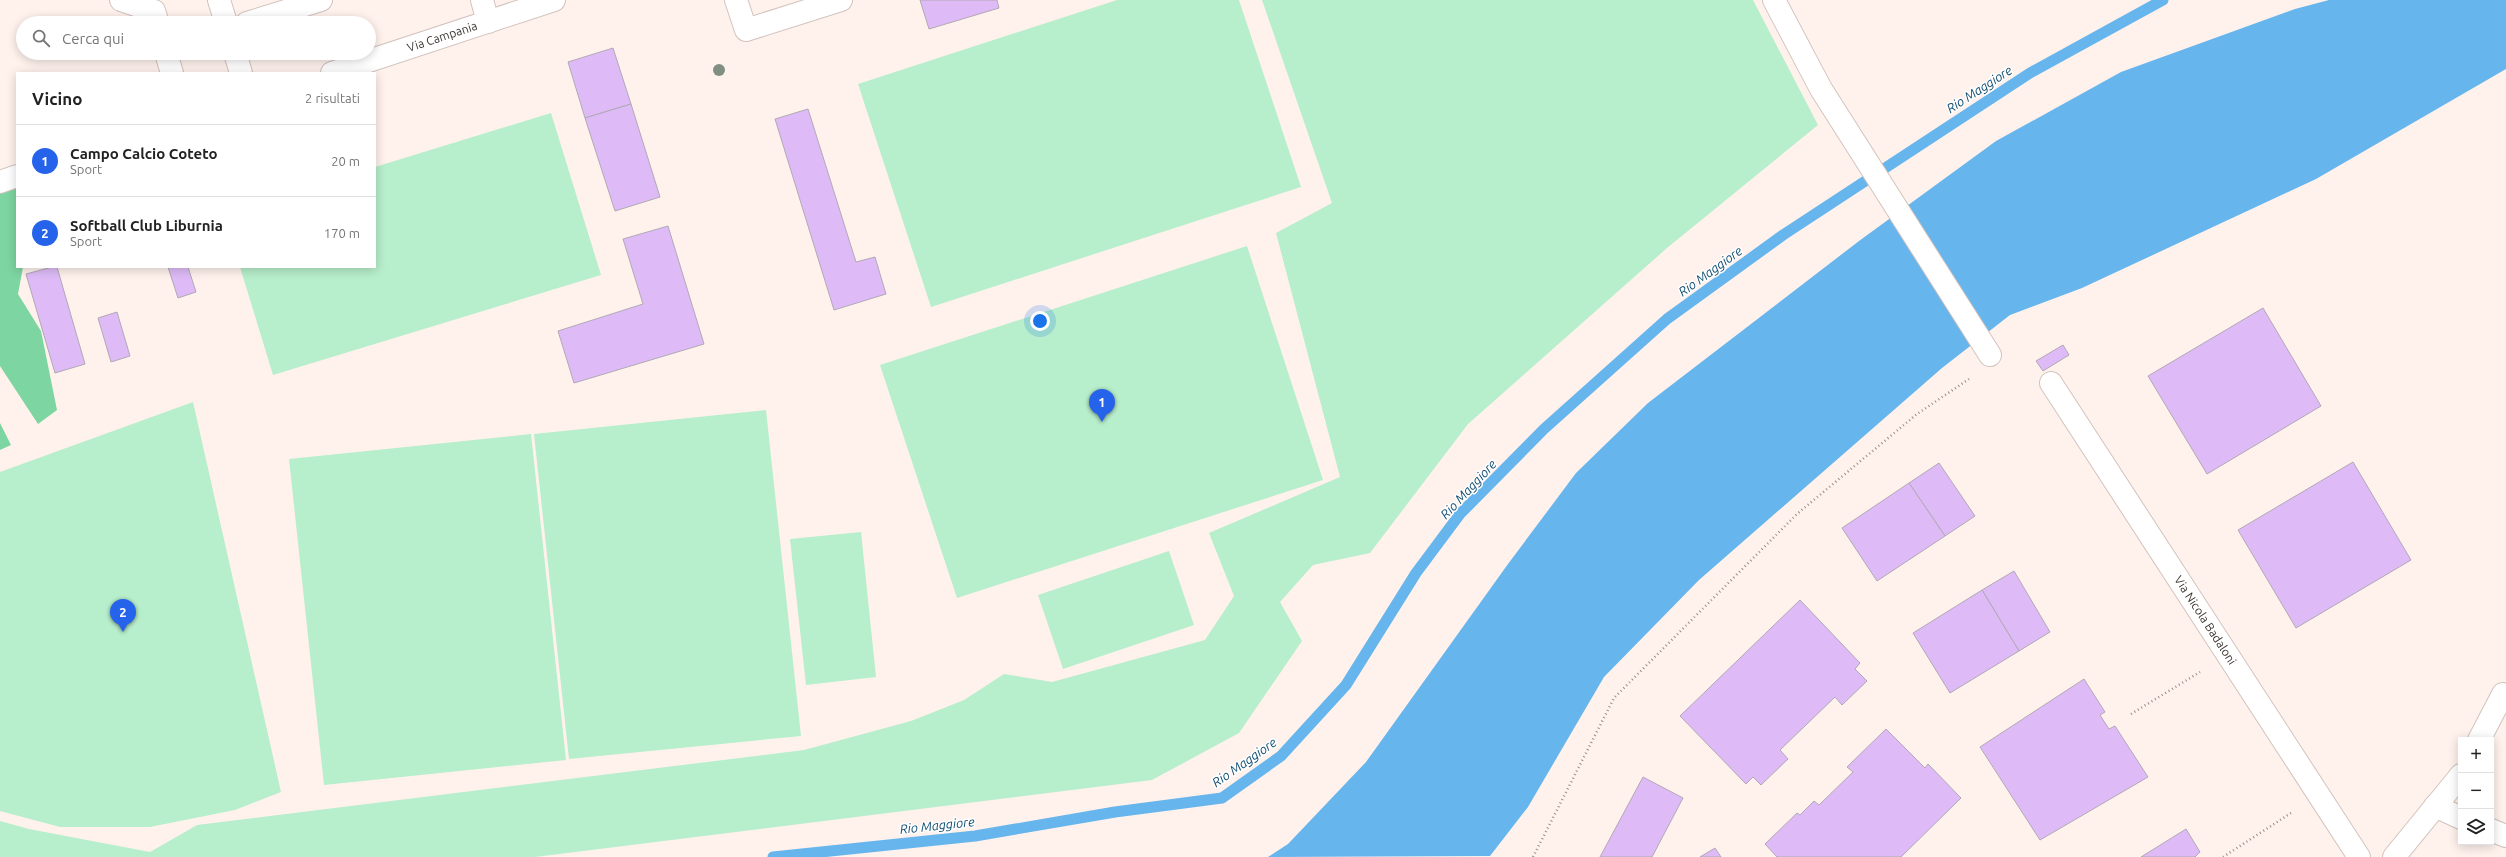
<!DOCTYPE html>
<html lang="it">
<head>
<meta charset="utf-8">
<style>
	body { margin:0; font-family:Ubuntu,sans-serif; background:#f6f6f6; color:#222 }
	.controls { position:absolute; right:12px; bottom:12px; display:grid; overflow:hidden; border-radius:0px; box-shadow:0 2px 10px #0003 }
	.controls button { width:36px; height:36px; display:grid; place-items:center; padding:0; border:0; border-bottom:1px solid #e0e0e0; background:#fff; color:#222; font:20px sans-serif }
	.you { position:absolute; left:1040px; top:321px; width:14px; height:14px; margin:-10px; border:3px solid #fff; border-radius:50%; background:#1a73e8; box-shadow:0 0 0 6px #1a73e833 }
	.badge { display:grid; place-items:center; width:26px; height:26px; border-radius:50%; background:#2563eb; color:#fff; font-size:13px; font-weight:700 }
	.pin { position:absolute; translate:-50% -33px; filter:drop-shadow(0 1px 2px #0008) }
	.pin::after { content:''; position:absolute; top:21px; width:14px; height:12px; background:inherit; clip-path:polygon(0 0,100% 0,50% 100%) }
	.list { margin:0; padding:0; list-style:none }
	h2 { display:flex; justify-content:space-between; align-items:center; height:52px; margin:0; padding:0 16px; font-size:17px }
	h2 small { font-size:13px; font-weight:400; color:#767676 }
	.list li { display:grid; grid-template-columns:26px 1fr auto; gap:12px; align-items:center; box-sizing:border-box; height:72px; padding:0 16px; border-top:1px solid #e0e0e0 }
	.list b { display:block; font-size:15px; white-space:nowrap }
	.list p { margin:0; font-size:13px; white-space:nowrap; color:#767676 }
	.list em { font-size:13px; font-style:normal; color:#767676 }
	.icon { flex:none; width:22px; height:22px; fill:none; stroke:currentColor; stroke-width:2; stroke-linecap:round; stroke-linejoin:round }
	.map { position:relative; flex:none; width:2506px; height:857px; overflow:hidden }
	.search { position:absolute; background:#fff; box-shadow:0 2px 10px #0003; left:16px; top:16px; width:360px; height:44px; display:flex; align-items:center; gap:10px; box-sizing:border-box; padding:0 14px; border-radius:22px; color:#767676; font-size:15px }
	.panel { position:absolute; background:#fff; box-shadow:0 2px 10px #0003; left:16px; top:72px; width:360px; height:196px; border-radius:0px }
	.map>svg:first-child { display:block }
</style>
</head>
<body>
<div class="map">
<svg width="2506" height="857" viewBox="0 0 2506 857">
	<rect width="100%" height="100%" fill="#fff2ed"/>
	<!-- green -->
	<g fill="#b7eecb">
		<polygon points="1117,0 1239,0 1301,187 931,307 858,84"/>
		<polygon points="1262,0 1753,0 1818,125 1667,248 1468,424 1370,553 1313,565 1280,602 1302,641 1239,733 1152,780 535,857 0,857 0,821 29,829 150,852 197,825 804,750 911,721 964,700 1004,674 1052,682 1205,640 1234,596 1209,533 1340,477 1276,233 1332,203"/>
		<polygon points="551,113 601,275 273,375 240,267 375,267 375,167"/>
		<polygon points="1247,246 1323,480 957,598 880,365"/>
		<polygon points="193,402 281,792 235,810 150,827 60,827 0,811 0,472"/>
		<polygon points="766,410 801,736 569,759 534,434"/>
		<polygon points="531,434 566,760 324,785 289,459"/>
		<polygon points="861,532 876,677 806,685 790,539"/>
		<polygon points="1169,551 1194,625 1063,669 1038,595"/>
	</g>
	<!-- forest -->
	<g fill="#7dd5a1">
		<polygon points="8,188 17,189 17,267 23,267 18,294 41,331 57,410 38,424 0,366 0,193"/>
		<polygon points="0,423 11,445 0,450"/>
	</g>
	<!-- water -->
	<polygon fill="#66b5ed" points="2329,0 2506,0 2506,69 2316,179 2082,288 2010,315 1942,368 1699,580 1604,677 1528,807 1490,856 1268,857 1288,844 1366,762 1508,564 1576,473 1648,403 1859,241 1996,141 2121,72 2295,9"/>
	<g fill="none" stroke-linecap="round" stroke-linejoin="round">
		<!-- stream -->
		<polyline stroke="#66b5ed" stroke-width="11" points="773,857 975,836 1115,812 1222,798 1281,756 1346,685 1416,573 1460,514 1544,429 1667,319 1783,235 2030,73 2163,0"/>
	</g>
	<!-- building -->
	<g fill="#debbf7" stroke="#b0a9b5">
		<polygon points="920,0 997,0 999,8 929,29"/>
		<polygon points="613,48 631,104 585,118 568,62"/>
		<polygon points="631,104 660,197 615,211 585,118"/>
		<polygon points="808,109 856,262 875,257 886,294 834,310 775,119"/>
		<polygon points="668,226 704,344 574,383 558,331 643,304 623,239"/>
		<polygon points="52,267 57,267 85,364 55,373 26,274"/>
		<polygon points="168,267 188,267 196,292 178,298"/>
		<polygon points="2263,308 2321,406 2207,474 2148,376"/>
		<polygon points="117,312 130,356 111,362 98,318"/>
		<polygon points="2063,345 2069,355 2043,371 2036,361"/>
		<polygon points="2353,462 2411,560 2296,628 2238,530"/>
		<polygon points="1939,463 1975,516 1945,536 1909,483"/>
		<polygon points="1909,483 1945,536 1877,581 1842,528"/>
		<polygon points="2014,571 2050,632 2019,651 1982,590"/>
		<polygon points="1982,590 2019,651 1950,693 1913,633"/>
		<polygon points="1800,600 1860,663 1855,669 1867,681 1842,705 1835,697 1780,750 1788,759 1761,785 1753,777 1746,784 1680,716"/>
		<polygon points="2084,679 2105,712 2100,715 2109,729 2115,726 2148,777 2040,840 1980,747"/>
		<polygon points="1886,729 1925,768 1928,764 1961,798 1901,857 1777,857 1765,844 1797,813 1800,815 1814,801 1819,805 1853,772 1847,767"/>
		<polygon points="1643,777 1683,798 1652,857 1600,857"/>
		<polygon points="2186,829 2200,852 2195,857 2141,857"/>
		<polygon points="1715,848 1721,857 1700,857"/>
	</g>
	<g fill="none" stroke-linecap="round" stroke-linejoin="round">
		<defs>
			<g id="minor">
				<polyline points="121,0 154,11 158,23"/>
				<polyline points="219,0 226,23"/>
				<polyline points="482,0 488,22"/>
				<polyline points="736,0 746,30 841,0"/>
				<polyline points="1774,0 1821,89 1990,355"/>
				<polyline points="247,23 321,0"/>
				<polyline points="166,53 172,73"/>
				<polyline points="235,53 241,73"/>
				<path id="s1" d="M332 73 554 0"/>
				<polyline points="0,182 17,176"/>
				<path id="s2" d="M2051 383 2359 857"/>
				<polyline points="2479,740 2503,694"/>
				<polyline points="2435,806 2461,818"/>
				<polyline points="2491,830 2506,836"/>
				<polyline points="2394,857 2461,775"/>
			</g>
		</defs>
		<!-- minor casing -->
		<use href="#minor" stroke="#d2c3bd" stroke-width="24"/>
		<!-- path -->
		<g stroke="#978e8a" stroke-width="2.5" stroke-dasharray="1 3" stroke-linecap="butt">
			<polyline points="2131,714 2200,672"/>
			<polyline points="1533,857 1614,698 1797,514 1917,414 1969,379"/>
			<polyline points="2223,857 2291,813"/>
		</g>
		<!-- minor -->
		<use href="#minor" stroke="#fff" stroke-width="22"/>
	</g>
	<!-- trees -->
	<circle fill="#808f81" cx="719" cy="70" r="6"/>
	<g text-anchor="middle" stroke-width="3" stroke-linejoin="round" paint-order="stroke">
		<!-- street labels -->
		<g font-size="12" fill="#3c3633" stroke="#fff">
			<text dy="4" stroke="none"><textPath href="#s1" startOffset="116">Via Campania</textPath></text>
			<text dy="4" stroke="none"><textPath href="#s2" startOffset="283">Via Nicola Badaloni</textPath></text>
		</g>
		<!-- water labels -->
		<g font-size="13" font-style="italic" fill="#114e73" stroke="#fff">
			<text transform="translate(1979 89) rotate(-33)" y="5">Rio Maggiore</text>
			<text transform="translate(1710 271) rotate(-36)" y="5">Rio Maggiore</text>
			<text transform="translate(1468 489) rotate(-47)" y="5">Rio Maggiore</text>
			<text transform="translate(1244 762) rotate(-35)" y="5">Rio Maggiore</text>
			<text transform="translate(937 825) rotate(-6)" y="5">Rio Maggiore</text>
		</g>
	</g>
</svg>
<div class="controls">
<button>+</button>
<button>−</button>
<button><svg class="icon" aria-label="layers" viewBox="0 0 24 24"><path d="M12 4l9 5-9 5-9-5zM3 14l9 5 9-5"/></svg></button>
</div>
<div class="you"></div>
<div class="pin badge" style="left:1102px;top:422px">1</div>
<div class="pin badge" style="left:123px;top:632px">2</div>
<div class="search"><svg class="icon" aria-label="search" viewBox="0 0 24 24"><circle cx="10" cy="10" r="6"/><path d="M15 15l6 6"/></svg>Cerca qui</div>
<section class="panel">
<h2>Vicino<small>2 risultati</small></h2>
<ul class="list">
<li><span class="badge">1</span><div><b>Campo Calcio Coteto</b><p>Sport</p></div><em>20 m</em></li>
<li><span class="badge">2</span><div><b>Softball Club Liburnia</b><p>Sport</p></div><em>170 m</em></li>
</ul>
</section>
</div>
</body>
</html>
